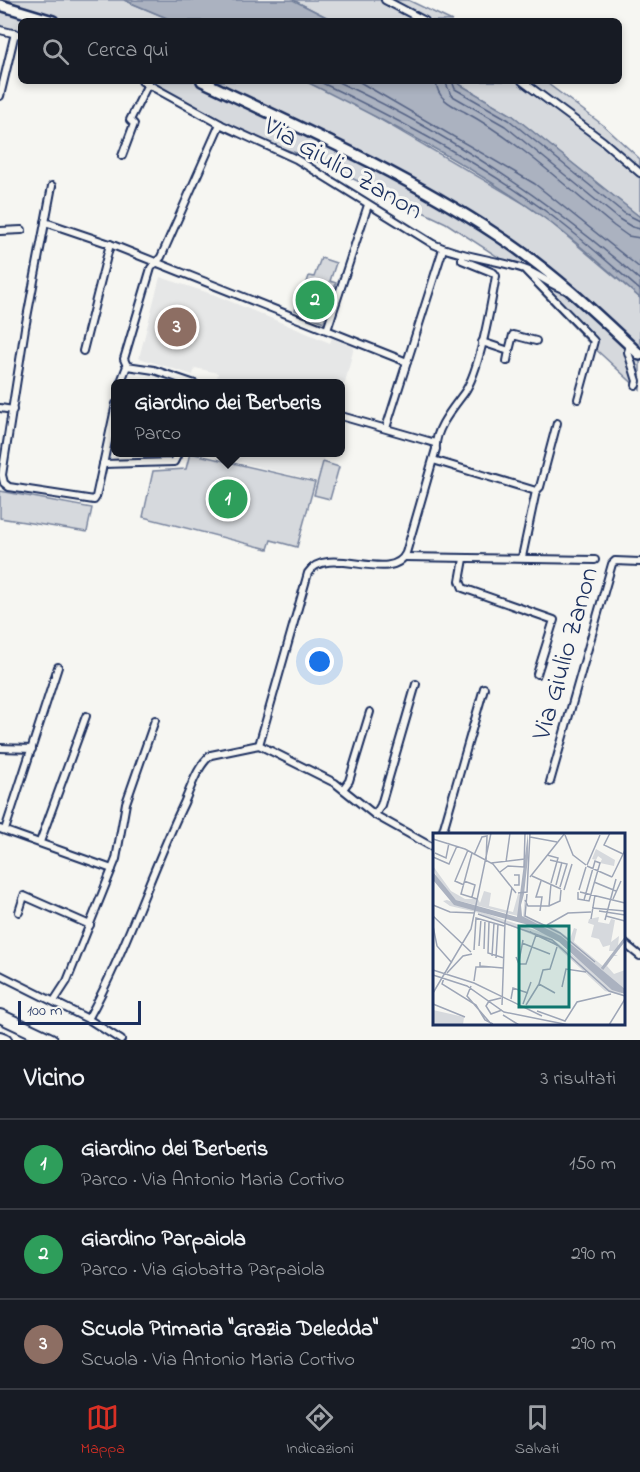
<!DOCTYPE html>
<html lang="it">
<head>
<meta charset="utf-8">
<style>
	body { margin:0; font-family:"Indie Flower",sans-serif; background:#242831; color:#f1f3f6 }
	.scale { position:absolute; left:18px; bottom:15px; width:123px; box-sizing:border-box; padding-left:6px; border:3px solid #1b2f5e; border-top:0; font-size:16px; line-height:21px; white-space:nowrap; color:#1b2f5e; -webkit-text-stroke:4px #f6f6f2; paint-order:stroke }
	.you { position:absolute; left:320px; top:662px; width:21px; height:21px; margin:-15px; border:4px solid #fff; border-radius:50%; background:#1a73e8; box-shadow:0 0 0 9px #1a73e833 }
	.badge { display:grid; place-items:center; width:39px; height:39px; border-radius:50%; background:#d93025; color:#fff; font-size:20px; font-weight:700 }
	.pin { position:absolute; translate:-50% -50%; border:3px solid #fff; box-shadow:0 2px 6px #0006 }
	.popup { position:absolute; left:111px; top:379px; width:234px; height:78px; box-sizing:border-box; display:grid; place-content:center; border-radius:9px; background:#171b24; filter:drop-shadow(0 2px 4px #0005); font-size:20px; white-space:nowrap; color:#9ea1a6 }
	.popup b { font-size:22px; color:#f1f3f6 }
	.popup::after { content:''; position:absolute; left:50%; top:100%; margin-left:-12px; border:12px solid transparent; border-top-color:#171b24 }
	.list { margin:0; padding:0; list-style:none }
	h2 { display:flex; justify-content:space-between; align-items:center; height:78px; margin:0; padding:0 24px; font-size:26px }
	h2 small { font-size:20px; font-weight:400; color:#9ea1a6 }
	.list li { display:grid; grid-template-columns:39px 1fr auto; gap:18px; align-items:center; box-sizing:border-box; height:90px; padding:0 24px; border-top:2px solid #363941 }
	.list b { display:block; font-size:22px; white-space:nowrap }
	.list p { margin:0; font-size:20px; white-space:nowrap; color:#9ea1a6 }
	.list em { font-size:20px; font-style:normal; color:#9ea1a6 }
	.icon { flex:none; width:33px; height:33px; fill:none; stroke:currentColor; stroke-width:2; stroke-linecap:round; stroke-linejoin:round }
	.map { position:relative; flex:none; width:640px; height:1040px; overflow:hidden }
	.search { position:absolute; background:#171b24; box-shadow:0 3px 9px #0003; left:18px; right:18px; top:18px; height:66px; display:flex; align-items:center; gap:15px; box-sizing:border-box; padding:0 21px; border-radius:9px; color:#9ea1a6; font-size:22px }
	.sheet { height:348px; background:#171b24 }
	nav { display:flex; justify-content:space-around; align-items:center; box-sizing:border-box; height:84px; border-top:2px solid #363941; background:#171b24; font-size:16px; color:#9ea1a6 }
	nav a { display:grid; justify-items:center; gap:3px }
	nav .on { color:#d93025 }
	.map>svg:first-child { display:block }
</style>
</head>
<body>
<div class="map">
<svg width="640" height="1040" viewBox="0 0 640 1040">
	<rect width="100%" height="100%" fill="#f6f6f2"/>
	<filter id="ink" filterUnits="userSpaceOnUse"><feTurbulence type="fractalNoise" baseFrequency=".0167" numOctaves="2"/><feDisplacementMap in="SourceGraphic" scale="12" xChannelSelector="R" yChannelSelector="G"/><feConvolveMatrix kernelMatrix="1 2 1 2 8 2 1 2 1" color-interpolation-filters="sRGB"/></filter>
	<g filter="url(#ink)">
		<!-- built -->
		<g fill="#e6e7e7">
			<polygon points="160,277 215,295 330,343 332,338 354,347 341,399 340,384 216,383 218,373 195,368 193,375 139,358"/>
			<polygon points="200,453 325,453 317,481"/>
		</g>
		<!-- green -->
		<g fill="#d6d9dd" stroke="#78849e" stroke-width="1.5">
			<polygon points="0,0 124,0 174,21 21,21 21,35 0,27"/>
			<polygon points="293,0 408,0 452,21 334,21"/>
			<polygon points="145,81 305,81 352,103 523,203 550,222 640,298 640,390 590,344 521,272 446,223 305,156 261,141 199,111"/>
			<polygon points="454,81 544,81 603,125 640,159 640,217 512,115"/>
			<polygon points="321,258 336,263 330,281 336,283 324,322 295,310 302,288 305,288 309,276 314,277"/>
			<polygon points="190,453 315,482 297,547 271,540 268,549 143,517 153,471 186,469"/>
			<polygon points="323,462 339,467 330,499 314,495"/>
			<polygon points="0,491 92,508 87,532 0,518"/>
		</g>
		<!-- water -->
		<g fill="#abb2c0" stroke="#717e99" stroke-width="1.5">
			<polygon points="124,0 293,0 334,21 174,21"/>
			<path d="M305 81H454L512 115 640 217V298C602 265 565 231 523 203 454 156 379 118 305 81Z"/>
		</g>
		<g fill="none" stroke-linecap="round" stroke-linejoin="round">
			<!-- shore -->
			<g stroke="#556385" stroke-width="1.5">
				<path d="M318 81C396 118 484 165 552 216 583 239 611 265 640 290"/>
				<path d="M336 81C446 132 549 200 640 280"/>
				<polyline points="358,81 535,184 640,268"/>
				<path d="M436 81C437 99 451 105 465 112 520 142 566 187 614 226L628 236 640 238"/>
				<polyline points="445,81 451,95 505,126 619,219 632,227 640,229"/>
				<polyline points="452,81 455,89 509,120 624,213 640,221"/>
			</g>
			<defs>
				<g id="street">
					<polyline points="385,0 425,21"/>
					<polyline points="0,30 21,35"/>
					<path d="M142 81 222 125 296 159 433 244C461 257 494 259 524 269 539 274 551 286 566 290"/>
					<polyline points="522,81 603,141 640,173"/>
					<polyline points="0,96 15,33"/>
					<polyline points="122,156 134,124 130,120 148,84"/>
					<polyline points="52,186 25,328 2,475 4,483 9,487 94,500 96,497 116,404"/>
					<polyline points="45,222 110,244 407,362"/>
					<polyline points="0,231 22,230"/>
					<polyline points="526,271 594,341 578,399"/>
					<polyline points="327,330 368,205"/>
					<polyline points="482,342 509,351 507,361"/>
					<polyline points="630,346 628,352 637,381 636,385"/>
					<polyline points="83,351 110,244"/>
					<polyline points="509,351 513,335 536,341"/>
					<polyline points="127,366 154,370 195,384"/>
					<polyline points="120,384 127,366 124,359 151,268 161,257 220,124"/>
					<polyline points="0,408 13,410"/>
					<polyline points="341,416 435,443"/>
					<polyline points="386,428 443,249"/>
					<polyline points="433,460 536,491 522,557"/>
					<polyline points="103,464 174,462 179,452"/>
					<polyline points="536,491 540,487 557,423"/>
					<polyline points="404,557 595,560"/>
					<polyline points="464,559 460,581 463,588 554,620 537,674"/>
					<path d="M259 745 308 573C327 543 392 585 406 553L436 449C434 430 453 408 464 393 480 371 491 304 496 276L494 273 462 260V254"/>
					<polyline points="0,748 32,749"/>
					<polyline points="550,782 612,564 615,561 640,562"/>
					<polyline points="343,789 349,781 370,712"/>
					<polyline points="375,815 381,805 416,684"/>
					<polyline points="0,829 112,869"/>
					<polyline points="5,830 58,667"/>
					<polyline points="442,834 484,688"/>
					<polyline points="40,842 86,716"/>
					<polyline points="19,912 24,896 90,925"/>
					<polyline points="624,943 640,956"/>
					<polyline points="0,975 88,1019 121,1040"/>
					<polyline points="54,1001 67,981 116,859 126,803 155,720"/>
					<path d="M88 1019C126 951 150 874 184 803 191 788 197 766 211 755L259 745 335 783 375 815 434 848"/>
				</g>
				<g id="secondary">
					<polyline points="0,5 53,21"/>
					<path d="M202 81C301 128 405 174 497 235 549 269 595 312 640 355"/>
				</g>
				<g id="highway">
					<polyline points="0,1016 51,1040"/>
					<polyline points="0,1038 5,1040"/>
				</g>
			</defs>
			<!-- street casing -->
			<use href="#street" stroke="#1b2f5e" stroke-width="10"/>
			<!-- secondary casing -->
			<use href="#secondary" stroke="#1b2f5e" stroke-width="14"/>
			<!-- highway casing -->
			<use href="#highway" stroke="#1b2f5e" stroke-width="16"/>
			<!-- street -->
			<use href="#street" stroke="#f6f6f2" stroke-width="6"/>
			<!-- secondary -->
			<use href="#secondary" stroke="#f6f6f2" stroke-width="9"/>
			<!-- highway -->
			<use href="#highway" stroke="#f6f6f2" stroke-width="12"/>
		</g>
	</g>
	<g text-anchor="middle" stroke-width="6" stroke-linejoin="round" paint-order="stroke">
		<!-- street labels -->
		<g font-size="27" fill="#1b2f5e" stroke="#f6f6f2">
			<text transform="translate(344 167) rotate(30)" y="9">Via Giulio Zanon</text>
			<text transform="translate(564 653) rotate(-74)" y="9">Via Giulio Zanon</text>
		</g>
	</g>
	<!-- overview -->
	<g transform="translate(433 833)">
		<rect width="192" height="192" fill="#f6f6f2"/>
		<path d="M163 16 182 27 181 33 167 30 169 26 165 23 163 27 159 26ZM0 33 18 58 32 66H45L47 70 51 58 58 60 56 73 80 79 85 61 89 62 85 83 23 67 4 46ZM92 62V84L122 95 137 106 141 95 144 96 141 109 171 134 182 118H176L177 112 170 114 166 106 158 104 161 92 155 90 156 86 166 84 165 89 176 91 178 86 182 87 178 109 186 103 185 113 192 106 181 121 185 123H180L174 133 181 141 192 137V156L126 102 90 84ZM14 67 113 101 192 163 172 158 120 110 43 79 17 73 10 68ZM0 177 31 184 30 192H0Z" fill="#d6d9dd"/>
		<path d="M95 0V25L91 61 88 72 89 83 128 103 192 156V161L179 157 126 109 92 91 21 72 0 47V39L23 67 84 84Z" fill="#abb2c0"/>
		<path fill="none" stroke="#abb2c0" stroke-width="3" d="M169 136 192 106"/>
		<path fill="none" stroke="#9ea6b7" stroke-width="1.5" d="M177 0 171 12 190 21M132 2 140 22 153 32M97 4 124 9M0 6 32 16 60 31 83 60M2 20 13 25 16 10M39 20 28 61 44 66M41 22 49 4 54 3 53 29M114 22 125 25 118 50M0 24 16 31 24 13M117 27 134 31 127 54M73 29 77 0M58 30 92 26M154 32 167 2M154 33 179 44M67 39 75 33 91 34 92 0M81 42H86V52H81M99 43 128 56M97 44 132 0M179 44 192 17M31 48 42 52 39 64M161 49 183 58M31 52 22 48 35 17M123 52 129 29M131 57 139 31M146 57 153 34M145 59V66L156 68 167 30 162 28 151 67M147 59 192 70M85 60 94 59 97 0M94 61 92 83 127 100 162 129M180 66 188 48M92 67 95 73H116L127 68 128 57M0 72 17 79 42 80M116 73 118 51M159 75 192 78M107 78 109 64H103L108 48M166 78 192 82M45 81 119 107 176 158 192 163M0 83 38 119M173 83 192 88M158 86 162 62M172 87 183 46M56 89 55 120 71 125M114 92 135 80 158 79M0 93 4 113 19 130M97 99 126 113M89 110 117 121M46 113 48 86M51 116 52 87M41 117 43 85 71 93M59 123 61 90M83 124 86 131H93L103 102M63 125 65 91M86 128 90 107M47 129V133L70 135M0 137 41 150 109 183M14 140 30 123 39 121M0 142 34 153 71 179 136 192M11 145 9 151 43 172 52 187 60 191M41 148 43 134H58M106 151 110 137 117 136 124 114M106 151 122 160M38 153 34 163 59 192M129 154 133 136 153 139M0 160 38 96 58 0M68 165 56 168 53 173 58 181 69 177M78 166 80 155 95 160M0 171 32 184M90 171 98 149M69 172 72 89 79 55M93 172 106 151M104 178 132 188 144 169 178 161M70 182 86 192M176 192 192 166"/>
		<path fill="#0f766e" fill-opacity="0.15" stroke="#0f766e" stroke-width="3" d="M86 93H136V174H86Z"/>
		<rect width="192" height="192" fill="none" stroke="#1b2f5e" stroke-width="3"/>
	</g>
</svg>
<div class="scale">100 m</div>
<div class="you"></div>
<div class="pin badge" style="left:228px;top:499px;background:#2e9e5b">1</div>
<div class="popup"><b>Giardino dei Berberis</b>Parco</div>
<div class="pin badge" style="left:315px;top:300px;background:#2e9e5b">2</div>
<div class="pin badge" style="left:177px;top:327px;background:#8d6e63">3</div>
<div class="search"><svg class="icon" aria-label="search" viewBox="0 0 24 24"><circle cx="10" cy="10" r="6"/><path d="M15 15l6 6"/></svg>Cerca qui</div>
</div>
<section class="sheet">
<h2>Vicino<small>3 risultati</small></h2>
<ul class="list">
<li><span class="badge" style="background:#2e9e5b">1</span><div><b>Giardino dei Berberis</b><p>Parco · Via Antonio Maria Cortivo</p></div><em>150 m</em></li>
<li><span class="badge" style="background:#2e9e5b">2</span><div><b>Giardino Parpaiola</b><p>Parco · Via Giobatta Parpaiola</p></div><em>290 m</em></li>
<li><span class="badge" style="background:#8d6e63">3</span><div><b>Scuola Primaria &quot;Grazia Deledda&quot;</b><p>Scuola · Via Antonio Maria Cortivo</p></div><em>290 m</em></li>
</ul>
</section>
<nav>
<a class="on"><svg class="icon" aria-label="map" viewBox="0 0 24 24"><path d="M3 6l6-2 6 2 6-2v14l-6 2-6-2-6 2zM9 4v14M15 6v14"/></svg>Mappa</a>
<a><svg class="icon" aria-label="directions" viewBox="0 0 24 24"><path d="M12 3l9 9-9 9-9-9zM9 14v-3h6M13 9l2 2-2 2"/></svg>Indicazioni</a>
<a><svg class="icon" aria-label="saved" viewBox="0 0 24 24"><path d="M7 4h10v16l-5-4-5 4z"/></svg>Salvati</a>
</nav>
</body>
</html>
